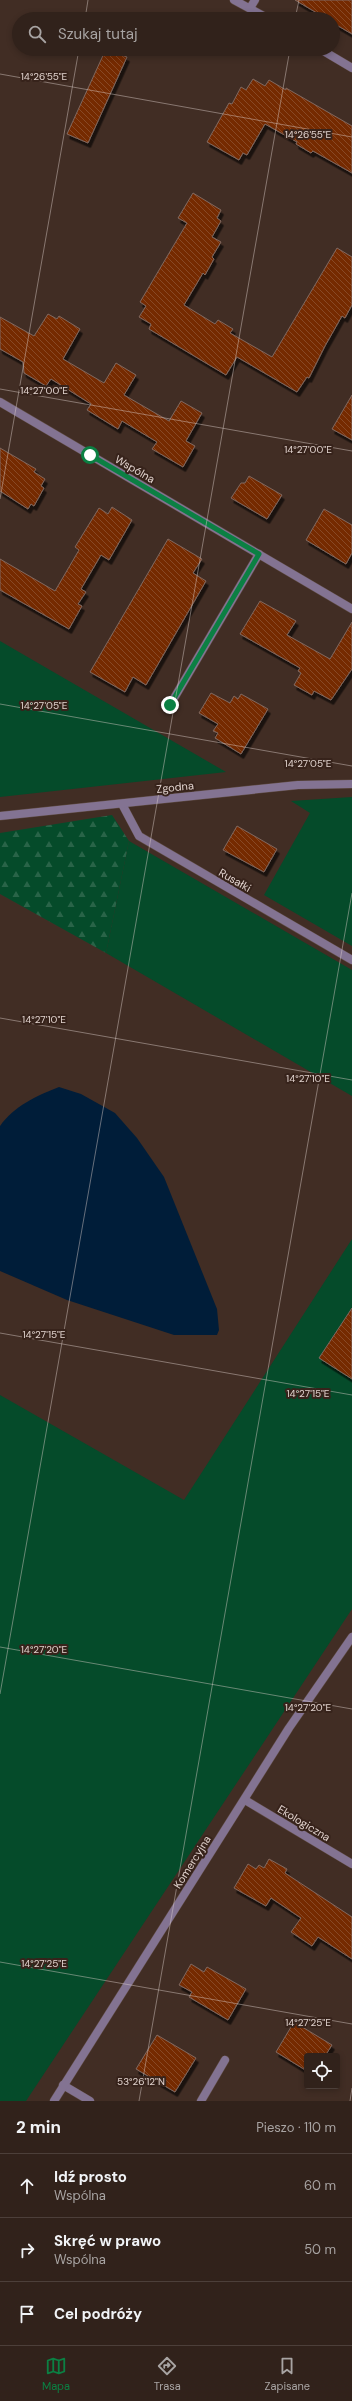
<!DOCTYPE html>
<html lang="pl">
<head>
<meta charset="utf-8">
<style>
	body { margin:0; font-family:"DM Sans",sans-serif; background:#3d2f28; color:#f1f3f6 }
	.controls { position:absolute; right:12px; bottom:12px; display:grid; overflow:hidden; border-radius:4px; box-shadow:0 2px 6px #0003 }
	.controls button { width:36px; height:36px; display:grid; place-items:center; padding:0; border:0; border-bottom:1px solid #4c3f3a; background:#31221b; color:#f1f3f6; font:20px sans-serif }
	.stop { position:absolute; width:12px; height:12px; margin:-9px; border:3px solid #0b8043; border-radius:50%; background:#fff }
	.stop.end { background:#0b8043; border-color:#fff; box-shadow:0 1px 4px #0008 }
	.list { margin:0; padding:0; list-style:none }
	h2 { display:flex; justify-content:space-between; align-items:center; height:52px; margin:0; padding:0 16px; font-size:17px }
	h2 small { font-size:13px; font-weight:400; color:#a8a4a3 }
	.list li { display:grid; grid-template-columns:26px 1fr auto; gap:12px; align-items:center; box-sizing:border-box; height:64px; padding:0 16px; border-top:1px solid #4c3f3a }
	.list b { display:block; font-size:15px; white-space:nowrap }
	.list p { margin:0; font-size:13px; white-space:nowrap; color:#a8a4a3 }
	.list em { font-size:13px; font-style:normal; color:#a8a4a3 }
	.icon { flex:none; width:22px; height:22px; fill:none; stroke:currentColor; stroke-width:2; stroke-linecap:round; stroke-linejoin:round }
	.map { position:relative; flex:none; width:352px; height:2101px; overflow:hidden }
	.search { position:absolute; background:#31221b; box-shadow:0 2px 6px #0003; left:12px; right:12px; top:12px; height:44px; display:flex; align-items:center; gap:10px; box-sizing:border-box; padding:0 14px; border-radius:22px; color:#a8a4a3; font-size:15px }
	.sheet { height:244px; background:#31221b }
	nav { display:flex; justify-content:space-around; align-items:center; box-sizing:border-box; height:56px; border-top:1px solid #4c3f3a; background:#31221b; font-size:11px; color:#a8a4a3 }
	nav a { display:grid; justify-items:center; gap:2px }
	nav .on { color:#0b8043 }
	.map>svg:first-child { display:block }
</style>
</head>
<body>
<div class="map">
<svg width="352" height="2101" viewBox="0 0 352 2101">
	<defs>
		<pattern id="forest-firs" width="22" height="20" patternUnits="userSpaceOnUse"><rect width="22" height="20" fill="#054b2a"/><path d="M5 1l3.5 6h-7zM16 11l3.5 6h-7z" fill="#296448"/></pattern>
		<pattern id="building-back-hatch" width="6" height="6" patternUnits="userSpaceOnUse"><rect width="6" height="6" fill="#742c05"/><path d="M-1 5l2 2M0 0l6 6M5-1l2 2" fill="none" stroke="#884a28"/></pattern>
		<filter id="shadow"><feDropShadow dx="2.5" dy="4.5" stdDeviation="0" flood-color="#0009"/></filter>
	</defs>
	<rect width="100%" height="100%" fill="#412d24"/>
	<!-- grass -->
	<g fill="#054b2a">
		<polygon points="0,641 226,772 0,797"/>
		<polygon points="352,797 352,946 264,895 310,813 291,801"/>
		<polygon points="129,841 352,970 352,1096 106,953"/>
		<polygon points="352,1239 352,1609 26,2101 0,2101 0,1395 184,1500"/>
	</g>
	<!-- forest -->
	<polygon fill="url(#forest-firs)" points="112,815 129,841 106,953 0,894 0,833"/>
	<!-- water -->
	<path fill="#001d39" d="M59 1087 81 1094 115 1113 137 1138 164 1177 217 1309 219 1330 217 1335H174L67 1300 0 1271V1126C14 1106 36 1096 59 1087Z"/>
	<!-- building -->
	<g fill="url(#building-back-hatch)" stroke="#80685f" filter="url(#shadow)">
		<polygon points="295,0 352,0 352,34 333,23 333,19 327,19"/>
		<polygon points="106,49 127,57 88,143 67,134"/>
		<polygon points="253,79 265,86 269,80 286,90 286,88 352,126 352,173 313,151 311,153 296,144 297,142 265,124 247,155 243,153 239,160 207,142 229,103 232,104 241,87 246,90"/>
		<polygon points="193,193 221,210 217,218 221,221 212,237 221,242 212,257 214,259 205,275 203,273 184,305 215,324 218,320 233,329 230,333 272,357 337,248 352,257 352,305 345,318 342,316 325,346 309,378 307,377 297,392 237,357 226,375 149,329 151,324 139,317 146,306 140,302 187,223 178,218"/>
		<polygon points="48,314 57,319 59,316 80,329 63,359 104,383 116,363 136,375 124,395 169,421 181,401 202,413 186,441 195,446 183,467 152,449 157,442 122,421 118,429 87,410 91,404 51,379 46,386 24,373 23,362 0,349 0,317 34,336"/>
		<polygon points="352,395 352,440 332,429"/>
		<polygon points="0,448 36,469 34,472 45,479 41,486 44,488 34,506 31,504 28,509 0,491"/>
		<polygon points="249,476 282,495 267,519 231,498 241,483 245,483"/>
		<polygon points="112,507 132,520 109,560 101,555 81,589 86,592 78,604 82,606 69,629 0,590 0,559 55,591 79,550 75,547 99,508 108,514"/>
		<polygon points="324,509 352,525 352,553 346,564 306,540"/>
		<polygon points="168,539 202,559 193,573 206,581 146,685 133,677 125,692 90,672"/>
		<polygon points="260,601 296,621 287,635 330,659 352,622 352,669 331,700 314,691 312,695 294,685 301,673 298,671 300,668 240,634"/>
		<polygon points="211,693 230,703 234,696 238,699 241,694 268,709 241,754 215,738 218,733 213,731 218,724 199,713"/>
		<polygon points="237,826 277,849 264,872 223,850"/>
		<polygon points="352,1308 352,1379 319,1358"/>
		<polygon points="269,1859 287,1869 285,1873 352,1917 352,1959 318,1937 312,1946 291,1932 301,1918 271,1898 266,1906 234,1888 248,1864 256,1869 259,1865 264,1868"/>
		<polygon points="191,1964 204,1972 207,1967 246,1989 228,2020 189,1997 192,1992 179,1985"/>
		<polygon points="294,2022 332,2045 325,2056 307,2056 307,2071 276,2052"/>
		<polygon points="157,2035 196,2058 175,2092 136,2069"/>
	</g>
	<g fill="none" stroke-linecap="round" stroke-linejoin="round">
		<defs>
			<polyline id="service" points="170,705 259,554"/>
			<g id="minor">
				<polyline points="234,0 269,19"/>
				<polyline points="250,8 255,0"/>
				<polyline points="320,49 352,68"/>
				<polyline points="0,402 352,609"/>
				<polyline points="122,804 139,836 352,960"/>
				<polyline points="0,816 298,785 352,784"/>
				<polyline points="245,1800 352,1864"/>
				<polyline points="63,2085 90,2101"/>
				<polyline points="54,2101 289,1728 352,1637"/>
				<polyline points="201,2101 225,2060"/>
			</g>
		</defs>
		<!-- service casing -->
		<use href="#service" stroke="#5e4b43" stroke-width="9"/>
		<!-- minor casing -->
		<use href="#minor" stroke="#5e4b43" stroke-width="9"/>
		<!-- service -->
		<use href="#service" stroke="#837392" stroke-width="8"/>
		<!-- minor -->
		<use href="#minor" stroke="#837392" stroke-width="8"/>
	</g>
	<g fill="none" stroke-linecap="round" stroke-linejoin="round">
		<!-- route -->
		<polyline stroke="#0b8043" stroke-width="5" points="90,455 259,554 170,705"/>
	</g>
	<!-- ticks -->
	<path fill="none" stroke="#e1d3ce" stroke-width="1" stroke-opacity="0.45" d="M85 19 88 0M295 19 299 0M0 74 352 137M0 389 352 451M0 499 79 49M0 704 352 766M0 1018 352 1080M0 1333 352 1395M0 1647 352 1709M0 1694 290 49M0 1962 352 2024M139 2101 352 893M350 2101 352 2088"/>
	<g text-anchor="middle" stroke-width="4" stroke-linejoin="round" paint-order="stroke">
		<!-- street labels -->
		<g font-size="11" fill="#e1d3ce" stroke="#37231b">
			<text transform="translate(135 469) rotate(30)" y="4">Wspólna</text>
			<text transform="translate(175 787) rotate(-6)" y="4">Zgodna</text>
			<text transform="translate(235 880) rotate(30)" y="4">Rusałki</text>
			<text transform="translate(304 1823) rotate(31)" y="4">Ekologiczna</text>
			<text transform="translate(192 1862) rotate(-58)" y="4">Komercyjna</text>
		</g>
	</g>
	<g font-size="10" text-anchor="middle" fill="#e1d3ce" stroke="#37231b" stroke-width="4" stroke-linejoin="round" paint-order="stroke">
		<text x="44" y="80">14°26'55"E</text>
		<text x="308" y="138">14°26'55"E</text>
		<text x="44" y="394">14°27'00"E</text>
		<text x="308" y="453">14°27'00"E</text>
		<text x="44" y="709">14°27'05"E</text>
		<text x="308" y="767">14°27'05"E</text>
		<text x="44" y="1023">14°27'10"E</text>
		<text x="308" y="1082">14°27'10"E</text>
		<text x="44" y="1338">14°27'15"E</text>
		<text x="308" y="1397">14°27'15"E</text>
		<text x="44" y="1653">14°27'20"E</text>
		<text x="308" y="1711">14°27'20"E</text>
		<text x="44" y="1967">14°27'25"E</text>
		<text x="308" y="2026">14°27'25"E</text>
		<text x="141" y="2085">53°26'12"N</text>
	</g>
</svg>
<div class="controls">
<button><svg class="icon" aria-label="locate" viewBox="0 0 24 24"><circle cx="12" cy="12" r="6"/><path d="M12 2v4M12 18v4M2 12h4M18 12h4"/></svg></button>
</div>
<div class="stop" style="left:90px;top:455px"></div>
<div class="stop end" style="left:170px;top:705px"></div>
<div class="search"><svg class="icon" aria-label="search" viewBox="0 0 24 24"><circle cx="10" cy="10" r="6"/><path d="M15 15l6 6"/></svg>Szukaj tutaj</div>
</div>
<section class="sheet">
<h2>2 min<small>Pieszo · 110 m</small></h2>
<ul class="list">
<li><svg class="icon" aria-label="ahead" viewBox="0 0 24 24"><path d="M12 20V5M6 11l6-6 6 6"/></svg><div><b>Idź prosto</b><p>Wspólna</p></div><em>60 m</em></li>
<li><svg class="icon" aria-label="right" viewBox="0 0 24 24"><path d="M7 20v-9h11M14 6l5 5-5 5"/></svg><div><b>Skręć w prawo</b><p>Wspólna</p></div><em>50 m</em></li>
<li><svg class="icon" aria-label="arrive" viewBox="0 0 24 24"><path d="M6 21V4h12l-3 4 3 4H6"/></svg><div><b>Cel podróży</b></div></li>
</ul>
</section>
<nav>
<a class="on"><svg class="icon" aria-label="map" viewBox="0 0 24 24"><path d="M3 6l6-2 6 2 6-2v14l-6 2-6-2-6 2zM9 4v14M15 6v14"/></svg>Mapa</a>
<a><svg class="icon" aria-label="directions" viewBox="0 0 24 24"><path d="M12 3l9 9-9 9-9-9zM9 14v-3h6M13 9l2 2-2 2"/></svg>Trasa</a>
<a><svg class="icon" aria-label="saved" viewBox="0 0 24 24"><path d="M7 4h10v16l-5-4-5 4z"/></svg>Zapisane</a>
</nav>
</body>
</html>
